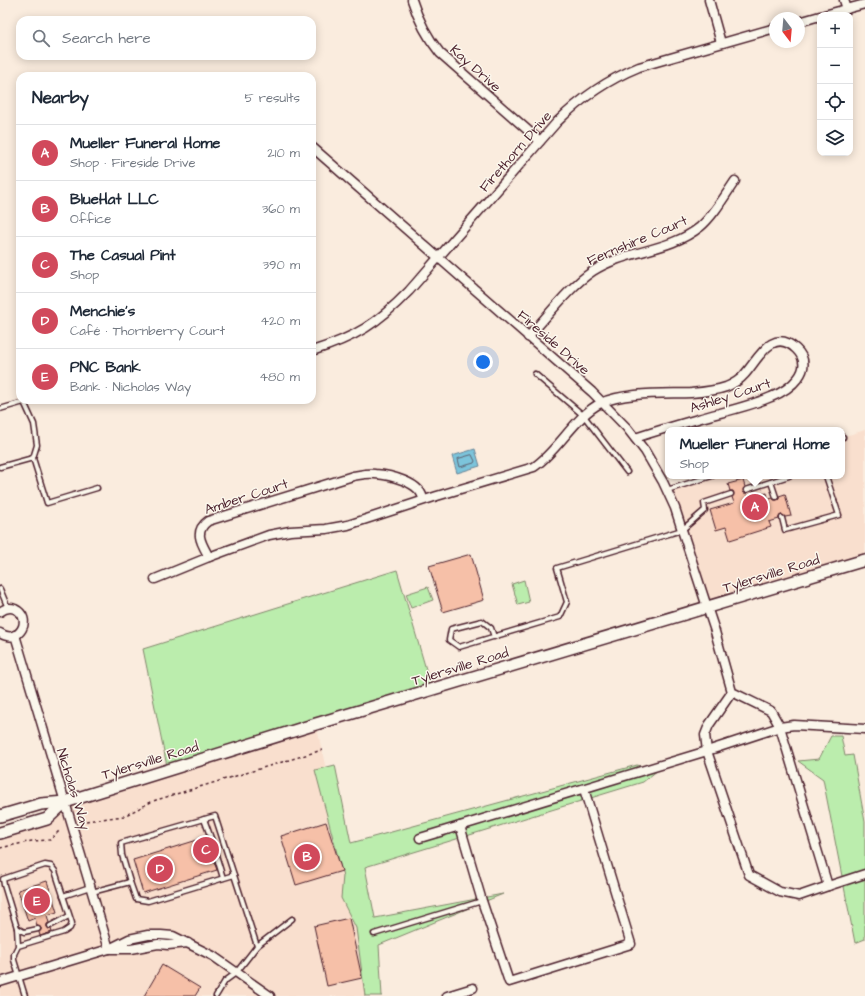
<!DOCTYPE html>
<html lang="en">
<head>
<meta charset="utf-8">
<style>
	body { margin:0; font-family:"Architects Daughter",sans-serif; background:#f2f2f3; color:#1f2937 }
	.controls { position:absolute; right:12px; top:12px; display:grid; overflow:hidden; border-radius:8px; box-shadow:0 2px 10px #0003 }
	.controls button { width:36px; height:36px; display:grid; place-items:center; padding:0; border:0; border-bottom:1px solid #e0e1e3; background:#fff; color:#1f2937; font:20px sans-serif }
	.compass { position:absolute; left:769px; top:12px; width:36px; height:36px; border-radius:50%; background:#fff; box-shadow:0 2px 10px #0003; rotate:164deg }
	.you { position:absolute; left:483px; top:362px; width:14px; height:14px; margin:-10px; border:3px solid #fff; border-radius:50%; background:#1a73e8; box-shadow:0 0 0 6px #1a73e833 }
	.badge { display:grid; place-items:center; width:26px; height:26px; border-radius:50%; background:#d1495b; color:#fff; font-size:13px; font-weight:700 }
	.pin { position:absolute; translate:-50% -50%; border:2px solid #fff; box-shadow:0 1px 4px #0006 }
	.popup { position:absolute; left:665px; top:427px; width:180px; height:52px; box-sizing:border-box; display:grid; place-content:center; border-radius:8px; background:#fff; filter:drop-shadow(0 1px 3px #0005); font-size:13px; white-space:nowrap; color:#747a83 }
	.popup b { font-size:15px; color:#1f2937 }
	.popup::after { content:''; position:absolute; left:50%; top:100%; margin-left:-8px; border:8px solid transparent; border-top-color:#fff }
	.list { margin:0; padding:0; list-style:none }
	h2 { display:flex; justify-content:space-between; align-items:center; height:52px; margin:0; padding:0 16px; font-size:17px }
	h2 small { font-size:13px; font-weight:400; color:#747a83 }
	.list li { display:grid; grid-template-columns:26px 1fr auto; gap:12px; align-items:center; box-sizing:border-box; height:56px; padding:0 16px; border-top:1px solid #e0e1e3 }
	.list b { display:block; font-size:15px; white-space:nowrap }
	.list p { margin:0; font-size:13px; white-space:nowrap; color:#747a83 }
	.list em { font-size:13px; font-style:normal; color:#747a83 }
	.icon { flex:none; width:22px; height:22px; fill:none; stroke:currentColor; stroke-width:2; stroke-linecap:round; stroke-linejoin:round }
	.map { position:relative; flex:none; width:865px; height:996px; overflow:hidden }
	.search { position:absolute; background:#fff; box-shadow:0 2px 10px #0003; left:16px; top:16px; width:300px; height:44px; display:flex; align-items:center; gap:10px; box-sizing:border-box; padding:0 14px; border-radius:12px; color:#747a83; font-size:15px }
	.panel { position:absolute; background:#fff; box-shadow:0 2px 10px #0003; left:16px; top:72px; width:300px; height:332px; border-radius:12px }
	.map>svg:first-child { display:block }
</style>
</head>
<body>
<div class="map">
<svg width="865" height="996" viewBox="0 0 865 996">
	<rect width="100%" height="100%" fill="#faecde"/>
	<filter id="ink" filterUnits="userSpaceOnUse"><feTurbulence type="fractalNoise" baseFrequency=".025" numOctaves="2"/><feDisplacementMap in="SourceGraphic" scale="8" xChannelSelector="R" yChannelSelector="G"/><feConvolveMatrix kernelMatrix="1 2 1 2 8 2 1 2 1" color-interpolation-filters="sRGB"/></filter>
	<g filter="url(#ink)">
		<!-- built -->
		<g fill="#f9dfce">
			<polygon points="865,430 865,560 707,607 667,490 712,476 842,476 842,437"/>
			<polygon points="316,724 376,996 0,996 0,833 47,819 65,802"/>
		</g>
		<!-- green -->
		<g fill="#bbedad" stroke="#82866c">
			<polygon points="397,570 432,690 168,771 143,649"/>
			<polygon points="524,580 529,602 518,605 512,584"/>
			<polygon points="428,587 433,600 411,608 406,594"/>
			<polygon points="831,736 841,736 845,756 853,755 865,822 865,939 855,943 823,779 798,761 819,759"/>
			<polygon points="335,765 351,843 637,765 658,770 643,782 365,867 375,918 503,894 379,945 382,996 365,996 356,928 341,898 343,876 315,770"/>
		</g>
		<!-- water -->
		<polygon fill="#7bc4db" stroke="#678295" points="475,449 480,466 457,473 452,456"/>
		<g fill="none" stroke-linecap="round" stroke-linejoin="round">
			<!-- shore -->
			<polygon stroke="#5e6171" stroke-width="1" points="472,455 475,461 474,463 460,467 458,459"/>
		</g>
		<!-- building -->
		<g fill="#f6c0a8" stroke="#4a1f2b">
			<polygon points="743,480 745,487 743,491 744,493 747,493 749,498 767,493 768,499 773,498 774,500 777,500 779,499 779,496 785,494 791,516 785,517 783,515 781,515 779,517 779,519 769,522 771,527 730,540 726,527 716,530 710,510 734,503 732,497 734,493 733,491 730,491 728,484"/>
			<polygon points="471,554 484,600 443,612 429,566"/>
			<polygon points="326,822 342,871 296,885 281,836"/>
			<polygon points="207,837 210,844 214,844 215,842 219,853 215,852 212,856 217,870 143,893 133,860"/>
			<polygon points="47,881 57,912 47,915 49,923 47,924 47,927 51,929 52,932 40,936 39,932 41,930 41,928 37,926 35,918 28,921 18,890"/>
			<polygon points="349,918 362,978 327,986 314,926"/>
			<polygon points="162,965 200,988 195,996 144,996"/>
		</g>
		<g fill="none" stroke-linecap="round" stroke-linejoin="round">
			<defs>
				<g id="lane">
					<polyline points="535,374 584,416 627,472"/>
					<polyline points="0,409 24,402 34,424 37,445 33,458"/>
					<polyline points="842,437 843,437"/>
					<polyline points="0,467 33,458 47,503 97,488"/>
					<polyline points="771,482 776,497"/>
					<polyline points="667,490 712,476"/>
					<polyline points="746,490 789,476"/>
					<polyline points="782,518 785,530 839,515 826,476"/>
					<polyline points="0,589 8,608"/>
					<polyline points="494,637 491,628 482,621 451,629 449,640 459,647 560,617 567,602 557,568 682,530 705,510 704,503 731,494"/>
					<polyline points="204,819 212,841"/>
					<polyline points="216,855 223,878"/>
					<polyline points="130,882 122,855 121,843 215,816 234,875"/>
					<polyline points="92,892 130,882 136,899 148,901 234,875 257,946 236,973 225,981 216,996"/>
					<polyline points="63,896 90,887"/>
					<polyline points="50,926 69,916"/>
					<polyline points="17,928 24,932 38,929"/>
					<polyline points="374,934 482,901"/>
					<polyline points="18,946 17,928 4,885 3,879 45,865 51,866 55,871 72,923 70,928 64,932 18,946 14,954 14,960 25,996"/>
					<polyline points="257,946 292,919"/>
				</g>
				<g id="street">
					<path d="M412 0C418 19 427 37 440 53L540 141"/>
					<polyline points="709,0 721,43"/>
					<polyline points="844,0 847,9"/>
					<polyline points="824,15 865,4"/>
					<polyline points="799,22 820,16"/>
					<polyline points="312,147 592,392 627,428 645,451 663,482 675,508 682,530 707,607 714,628 732,692 771,711 780,727 828,886 799,896 780,892 749,875 707,751 705,735 709,725 732,692"/>
					<path d="M528 337C548 316 569 287 593 271 625 250 669 252 700 227 714 215 724 197 735 181"/>
					<path d="M312 351C356 337 377 324 409 291L557 122C581 98 607 80 639 67L775 28"/>
					<path d="M423 500C422 482 389 475 375 474 367 473 360 475 353 476L208 521C193 532 202 544 209 557L269 535 290 531 326 529 348 525 437 496 534 467C558 451 576 415 601 403 624 392 665 394 691 393 703 392 715 391 726 387 733 384 739 381 744 375 758 360 772 326 796 349 817 369 789 390 771 397 748 407 722 412 698 419 677 425 656 431 635 438"/>
					<polyline points="155,579 209,557"/>
					<path d="M0 612C5 608 10 607 15 609 34 618 19 646 0 633"/>
					<polyline points="15,635 109,949"/>
					<polyline points="584,789 631,944 509,982 482,901 460,826 707,751 780,727 794,725 865,729"/>
					<polyline points="420,838 460,826"/>
					<polyline points="828,886 865,874"/>
					<polyline points="112,949 131,949 158,944 168,945 188,943"/>
					<polyline points="0,982 109,949 129,939 148,935 161,935 173,936 213,956 270,996"/>
					<polyline points="447,996 473,988"/>
				</g>
				<g id="secondary">
					<polyline points="0,816 41,804 65,802 316,724 865,560"/>
					<polyline points="0,833 47,819 65,802"/>
				</g>
			</defs>
			<!-- lane casing -->
			<use href="#lane" stroke="#4a1f2b" stroke-width="7"/>
			<!-- street casing -->
			<use href="#street" stroke="#4a1f2b" stroke-width="11"/>
			<!-- secondary casing -->
			<use href="#secondary" stroke="#4a1f2b" stroke-width="14"/>
			<!-- path -->
			<g stroke="#4a1f2b" stroke-width="1.5" stroke-dasharray="3 3" stroke-linecap="butt">
				<polyline points="86,821 124,816 153,801 322,750"/>
				<polyline points="0,848 32,841 50,840 60,830"/>
			</g>
			<!-- lane -->
			<use href="#lane" stroke="#fbf7ec" stroke-width="4"/>
			<!-- street -->
			<use href="#street" stroke="#fbf7ec" stroke-width="8"/>
			<!-- secondary -->
			<use href="#secondary" stroke="#fbf7ec" stroke-width="11"/>
		</g>
	</g>
	<g text-anchor="middle" stroke-width="3" stroke-linejoin="round" paint-order="stroke">
		<!-- street labels -->
		<g font-size="14" fill="#4a1f2b" stroke="#fbf7ec">
			<text transform="translate(476 68) rotate(42)" y="5">Kay Drive</text>
			<text transform="translate(515 151) rotate(-49)" y="5">Firethorn Drive</text>
			<text transform="translate(637 240) rotate(-23)" y="5">Fernshire Court</text>
			<text transform="translate(554 342) rotate(41)" y="5">Fireside Drive</text>
			<text transform="translate(730 395) rotate(-18)" y="5">Ashley Court</text>
			<text transform="translate(246 496) rotate(-18)" y="5">Amber Court</text>
			<text transform="translate(771 573) rotate(-17)" y="5">Tylersville Road</text>
			<text transform="translate(460 666) rotate(-17)" y="5">Tylersville Road</text>
			<text transform="translate(150 760) rotate(-17)" y="5">Tylersville Road</text>
			<text transform="translate(74 789) rotate(73)" y="5">Nicholas Way</text>
		</g>
	</g>
</svg>
<div class="controls">
<button>+</button>
<button>−</button>
<button><svg class="icon" aria-label="locate" viewBox="0 0 24 24"><circle cx="12" cy="12" r="6"/><path d="M12 2v4M12 18v4M2 12h4M18 12h4"/></svg></button>
<button><svg class="icon" aria-label="layers" viewBox="0 0 24 24"><path d="M12 4l9 5-9 5-9-5zM3 14l9 5 9-5"/></svg></button>
</div>
<svg class="compass" viewBox="-18 -18 36 36"><path d="M0-13l5 13h-10z" fill="#e53935"/><path d="M0 13l5-13h-10z" fill="#747a83"/></svg>
<div class="you"></div>
<div class="pin badge" style="left:755px;top:507px">A</div>
<div class="popup"><b>Mueller Funeral Home</b>Shop</div>
<div class="pin badge" style="left:307px;top:857px">B</div>
<div class="pin badge" style="left:206px;top:850px">C</div>
<div class="pin badge" style="left:160px;top:869px">D</div>
<div class="pin badge" style="left:37px;top:901px">E</div>
<div class="search"><svg class="icon" aria-label="search" viewBox="0 0 24 24"><circle cx="10" cy="10" r="6"/><path d="M15 15l6 6"/></svg>Search here</div>
<section class="panel">
<h2>Nearby<small>5 results</small></h2>
<ul class="list">
<li><span class="badge">A</span><div><b>Mueller Funeral Home</b><p>Shop · Fireside Drive</p></div><em>210 m</em></li>
<li><span class="badge">B</span><div><b>BlueHat LLC</b><p>Office</p></div><em>360 m</em></li>
<li><span class="badge">C</span><div><b>The Casual Pint</b><p>Shop</p></div><em>390 m</em></li>
<li><span class="badge">D</span><div><b>Menchie’s</b><p>Café · Thornberry Court</p></div><em>420 m</em></li>
<li><span class="badge">E</span><div><b>PNC Bank</b><p>Bank · Nicholas Way</p></div><em>480 m</em></li>
</ul>
</section>
</div>
</body>
</html>
